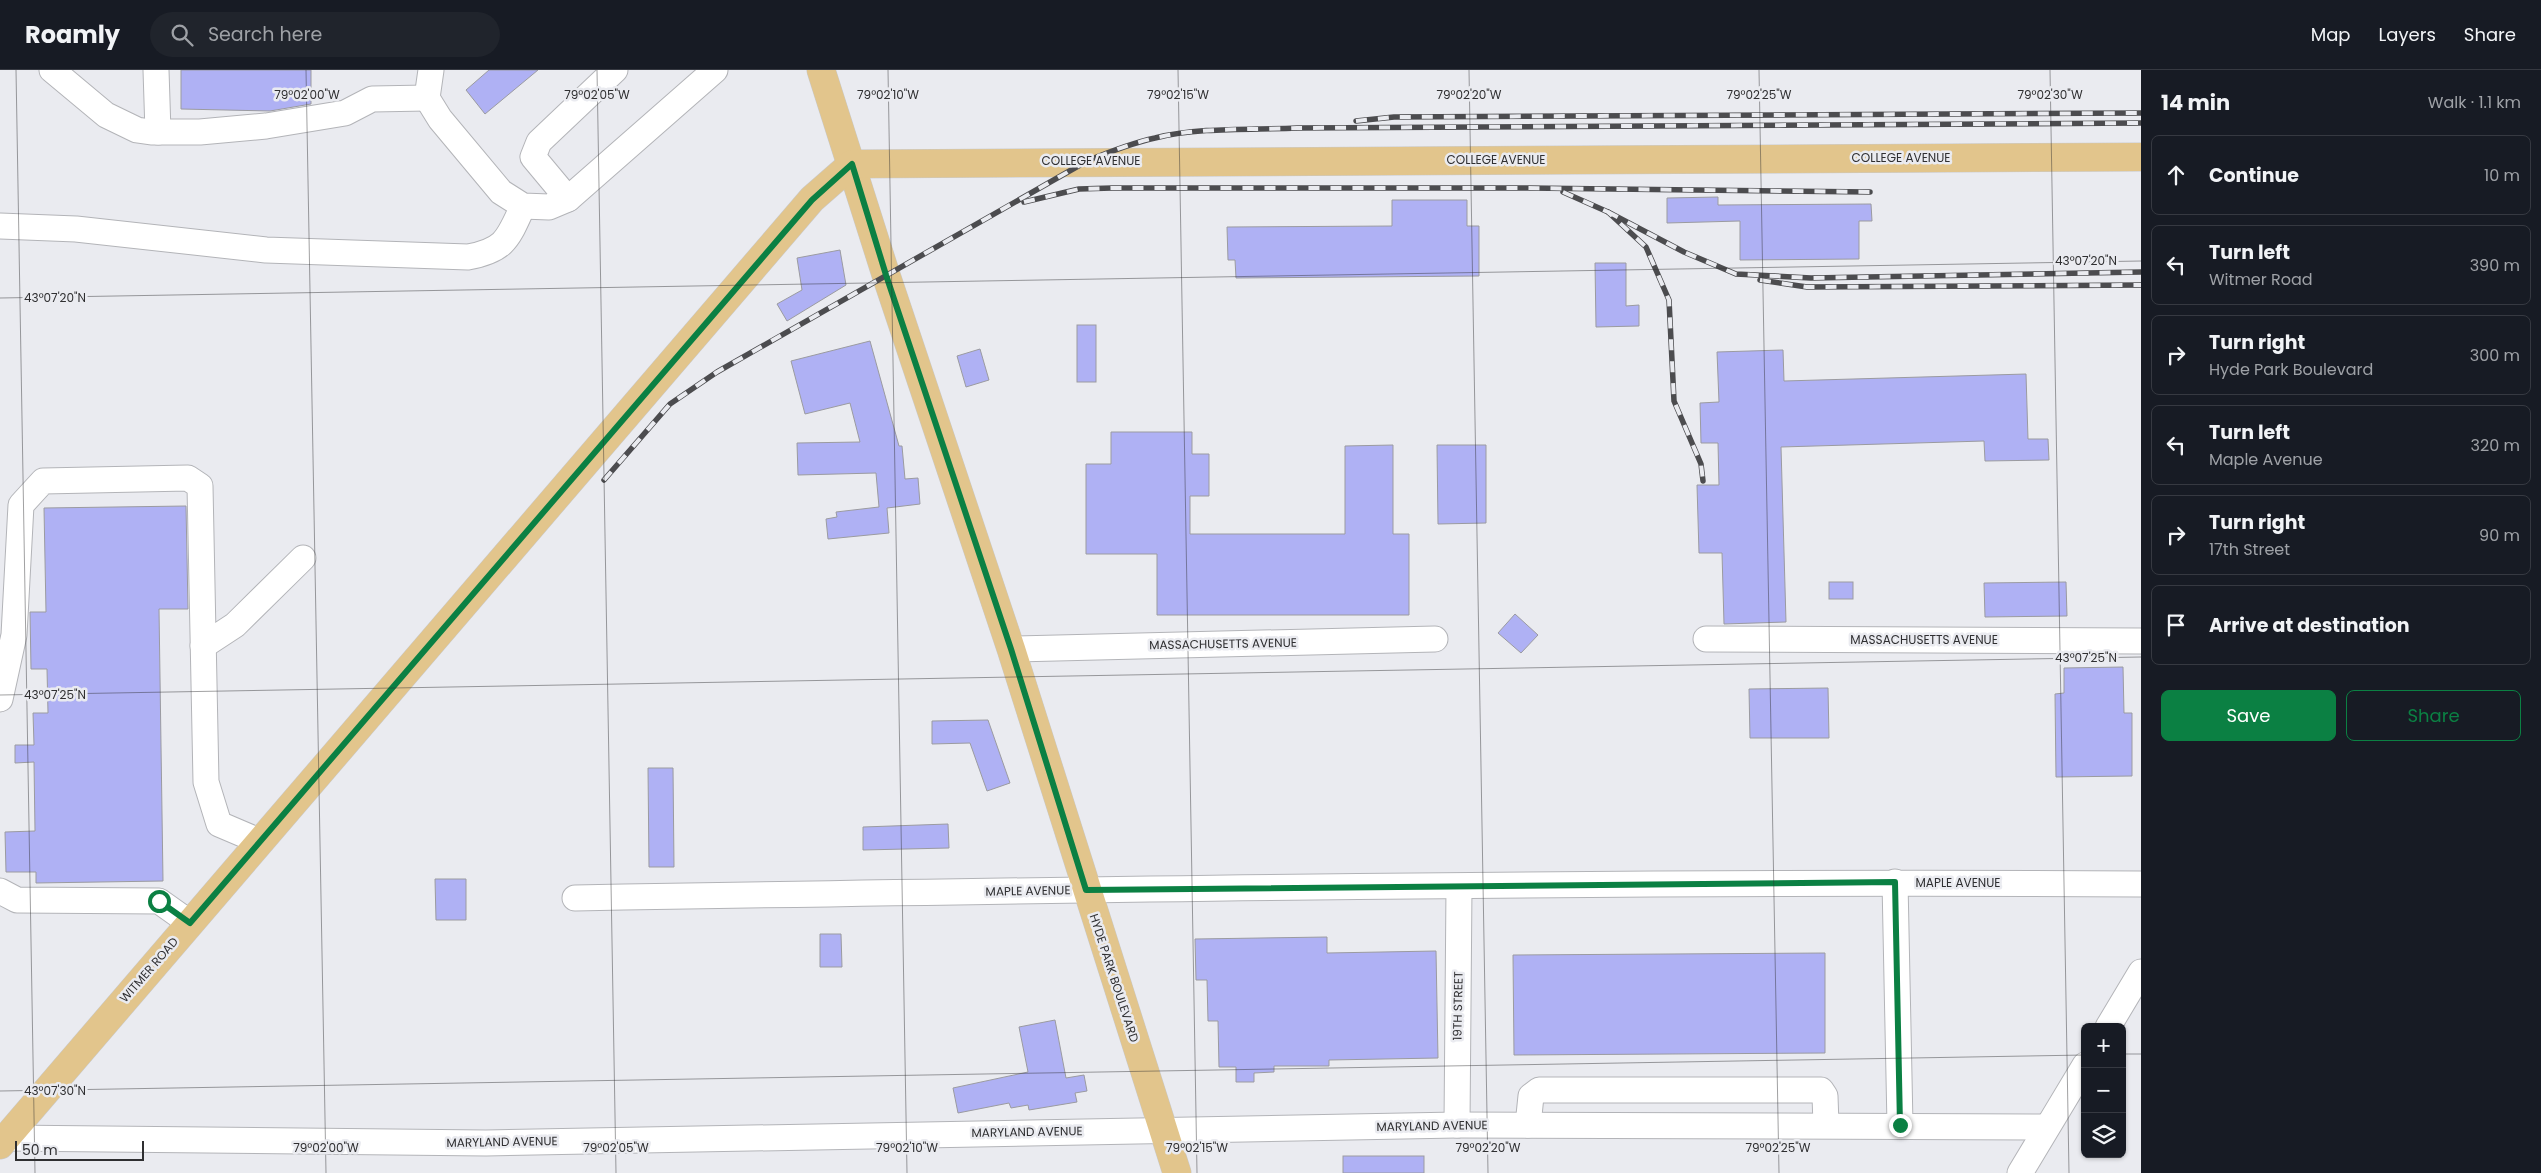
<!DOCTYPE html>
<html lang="en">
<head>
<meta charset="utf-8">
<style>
	body { margin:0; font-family:Poppins,sans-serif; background:#20242c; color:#f1f3f6 }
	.controls { position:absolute; right:15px; bottom:15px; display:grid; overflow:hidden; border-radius:8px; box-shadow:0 1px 4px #0004 }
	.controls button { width:45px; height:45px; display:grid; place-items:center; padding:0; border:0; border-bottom:1px solid #363941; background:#171b24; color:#f1f3f6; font:25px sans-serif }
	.scale { position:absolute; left:15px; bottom:12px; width:129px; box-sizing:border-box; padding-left:5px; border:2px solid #2f2f31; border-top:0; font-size:14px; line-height:18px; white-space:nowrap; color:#2f2f31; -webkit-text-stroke:4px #eaebf0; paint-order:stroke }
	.stop { position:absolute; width:15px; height:15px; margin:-11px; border:4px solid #0b8043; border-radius:50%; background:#fff }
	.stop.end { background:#0b8043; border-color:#fff; box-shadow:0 1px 5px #0008 }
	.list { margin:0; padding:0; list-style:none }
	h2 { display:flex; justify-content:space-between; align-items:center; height:65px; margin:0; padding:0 20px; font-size:21px }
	h2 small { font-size:16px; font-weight:400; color:#9ea1a6 }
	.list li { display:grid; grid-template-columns:32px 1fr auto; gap:15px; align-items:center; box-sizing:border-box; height:80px; margin:0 10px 10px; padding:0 10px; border:1px solid #363941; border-radius:8px }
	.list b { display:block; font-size:19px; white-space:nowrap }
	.list p { margin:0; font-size:16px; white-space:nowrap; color:#9ea1a6 }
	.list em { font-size:16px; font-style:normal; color:#9ea1a6 }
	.actions { display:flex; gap:10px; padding:15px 20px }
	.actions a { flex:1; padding:11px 0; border:1px solid #0b8043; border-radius:8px; text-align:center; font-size:18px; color:#0b8043 }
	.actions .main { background:#0b8043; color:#fff }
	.icon { flex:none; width:28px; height:28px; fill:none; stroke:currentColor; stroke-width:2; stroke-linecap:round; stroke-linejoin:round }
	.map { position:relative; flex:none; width:2141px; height:1103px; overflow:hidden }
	header { display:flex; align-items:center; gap:30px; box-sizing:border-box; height:70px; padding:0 25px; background:#171b24; border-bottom:1px solid #363941 }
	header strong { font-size:24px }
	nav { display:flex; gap:28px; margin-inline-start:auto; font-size:18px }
	.search { width:350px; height:45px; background:#20242c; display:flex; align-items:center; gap:12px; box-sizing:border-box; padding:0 18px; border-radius:28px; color:#9ea1a6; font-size:19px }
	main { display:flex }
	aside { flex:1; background:#171b24 }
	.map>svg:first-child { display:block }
</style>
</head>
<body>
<header>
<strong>Roamly</strong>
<div class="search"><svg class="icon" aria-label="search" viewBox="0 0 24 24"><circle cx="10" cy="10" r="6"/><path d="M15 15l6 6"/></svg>Search here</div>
<nav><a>Map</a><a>Layers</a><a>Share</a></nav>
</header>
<main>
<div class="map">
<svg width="2141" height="1103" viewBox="0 0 2141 1103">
	<rect width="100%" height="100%" fill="#eaebf0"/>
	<!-- building -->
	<g fill="#afb1f4" stroke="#9b9ba0">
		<polygon points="181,0 311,0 311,34 270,41 181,39"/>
		<polygon points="489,0 538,0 485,44 466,20"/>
		<polygon points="1718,127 1718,135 1871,134 1872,151 1859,151 1859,189 1740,190 1740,151 1667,153 1667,128"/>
		<polygon points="1392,130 1467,130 1467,156 1479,156 1479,206 1236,208 1235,190 1228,190 1227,157 1392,156"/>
		<polygon points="840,180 846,215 787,251 777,234 802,220 797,188"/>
		<polygon points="1595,193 1626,193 1626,236 1639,235 1639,256 1596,257"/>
		<rect x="1077" y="255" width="19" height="57"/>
		<polygon points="870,271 899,376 902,376 905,409 918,408 920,434 887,438 889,463 828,469 826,449 837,447 836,442 879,437 876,403 798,405 797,373 860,372 850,333 805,344 791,291"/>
		<polygon points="980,279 989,310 966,317 957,286"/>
		<polygon points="1783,280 1784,311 2026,304 2028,369 2048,369 2049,390 1985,391 1984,371 1781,377 1786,552 1724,554 1722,483 1699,483 1697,415 1719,415 1718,373 1701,373 1700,333 1719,332 1717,282"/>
		<polygon points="1111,362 1192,362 1192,384 1209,384 1209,426 1190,426 1190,464 1345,464 1345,376 1393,375 1393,464 1409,464 1409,545 1157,545 1157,484 1086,484 1086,394 1111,394"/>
		<polygon points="1437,375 1486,375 1486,453 1438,454"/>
		<polygon points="186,436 188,539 159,539 163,811 36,813 36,802 6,802 5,762 35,761 34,692 15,693 15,675 34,675 33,643 48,643 47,599 31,599 30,542 46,542 44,438"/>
		<rect x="1829" y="512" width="24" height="17"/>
		<polygon points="2066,512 2067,546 1985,547 1984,513"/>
		<polygon points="1515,544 1538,565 1521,583 1498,563"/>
		<polygon points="2123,597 2124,643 2132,643 2132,706 2056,707 2055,624 2064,623 2064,598"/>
		<polygon points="1828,618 1829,668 1750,668 1749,619"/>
		<polygon points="988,650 1010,713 987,721 970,673 932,674 932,651"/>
		<polygon points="648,698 673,698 674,797 649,797"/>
		<polygon points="948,754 949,778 863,780 863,757"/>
		<polygon points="435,809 466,809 466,850 436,850"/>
		<polygon points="820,864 841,864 842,897 820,897"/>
		<polygon points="1327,867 1327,883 1436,881 1438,988 1329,990 1329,996 1274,996 1274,1002 1254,1003 1254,1012 1236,1012 1236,997 1219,997 1218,951 1208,951 1207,910 1196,910 1195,869"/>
		<polygon points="1825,883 1825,983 1514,985 1513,885"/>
		<polygon points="1055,950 1066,1008 1084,1005 1087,1021 1075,1023 1077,1032 1029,1040 1028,1035 1011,1038 1009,1033 958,1043 953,1018 1028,1002 1019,957"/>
		<rect x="1343" y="1086" width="81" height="17"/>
	</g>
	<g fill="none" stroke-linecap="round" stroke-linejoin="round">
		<defs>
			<g id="minor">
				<polyline points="52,0 106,45 137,60 151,62 200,62 266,56 345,43 372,29 427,28"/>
				<polyline points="156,0 158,62"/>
				<polyline points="431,0 427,28 440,49 501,122 523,136 549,137 568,129 715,0"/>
				<polyline points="568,129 533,87 539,72 615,0"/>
				<path d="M0 156 76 159 266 180 468 187C506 180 508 168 523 136"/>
				<polyline points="1706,569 2141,571"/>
				<polyline points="203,576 235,555 303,488"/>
				<polyline points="1011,579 1435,569"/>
				<polyline points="0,629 14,565 21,435 43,411 188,408 200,416 206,712 219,754 259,771"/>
				<polyline points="1895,812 1900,1055"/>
				<polyline points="0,821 17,830 159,831 190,853"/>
				<path d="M575 828C1097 819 1619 811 2141 814"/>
				<polyline points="2108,957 2141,902"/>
				<polyline points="1457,1055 1459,817"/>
				<polyline points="1528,1055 1531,1026 1539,1020 1821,1020 1825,1026 1826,1055"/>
				<polyline points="6,1068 486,1073 1457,1055 2047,1057"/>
				<polyline points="2020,1103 2085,995"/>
			</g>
			<g id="major">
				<polyline points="821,0 886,205 1011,579 1177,1103"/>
				<polyline points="0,1075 812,129 852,94 2141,87"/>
			</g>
		</defs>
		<!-- minor casing -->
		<use href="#minor" stroke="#b3b4b8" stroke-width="27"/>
		<!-- major casing -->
		<use href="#major" stroke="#c9c9c9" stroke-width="29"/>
		<!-- minor -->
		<use href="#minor" stroke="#fff" stroke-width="25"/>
		<!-- major -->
		<use href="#major" stroke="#e2c58c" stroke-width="28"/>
		<defs>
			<g id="rail">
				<polyline points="1356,51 1394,47 2141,43"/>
				<polyline points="1563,122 1608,142 1646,177 1669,230 1674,331 1701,394 1703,411"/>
				<polyline points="1024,132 1079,119 1112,118 1528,118 1870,122"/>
				<polyline points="1608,142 1684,182 1736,204 1811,208 2141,202"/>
				<polyline points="1760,210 1807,217 2141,215"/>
				<path d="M604 410 670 334 717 302 1087 91C1109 82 1132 73 1155 68 1199 57 1252 60 1297 58L2141 53"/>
			</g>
		</defs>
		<!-- rail casing -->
		<use href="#rail" stroke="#4c4c4f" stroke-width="5.5"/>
		<!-- rail -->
		<use href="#rail" stroke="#eaebf0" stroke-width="4" stroke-dasharray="11" stroke-linecap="butt"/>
	</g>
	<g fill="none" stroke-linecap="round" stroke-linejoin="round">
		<!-- route -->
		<polyline stroke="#0b8043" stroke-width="6" points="159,831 190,853 812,130 852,94 886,205 1011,579 1086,820 1895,812 1900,1055"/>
	</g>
	<!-- ticks -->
	<path fill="none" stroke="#2f2f31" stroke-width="1" stroke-opacity="0.45" d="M16 0 35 1103M306 0 326 1103M597 0 616 1103M888 0 907 1103M1178 0 1197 1103M1469 0 1488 1103M1759 0 1779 1103M2050 0 2069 1103M0 228 2141 191M0 625 2141 587M2122 984H2141M0 1021 2085 985"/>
	<g text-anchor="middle" stroke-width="5" stroke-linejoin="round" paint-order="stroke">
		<!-- street labels -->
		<g font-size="12" fill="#2f2f31" stroke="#eaebf0">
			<text x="1901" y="92">COLLEGE AVENUE</text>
			<text x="1496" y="94">COLLEGE AVENUE</text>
			<text x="1091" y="95">COLLEGE AVENUE</text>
			<text x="1924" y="574">MASSACHUSETTS AVENUE</text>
			<text transform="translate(1223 574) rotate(-1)" y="4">MASSACHUSETTS AVENUE</text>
			<text x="1958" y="817">MAPLE AVENUE</text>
			<text transform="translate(1028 821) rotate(-1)" y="4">MAPLE AVENUE</text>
			<text transform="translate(149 900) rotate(-49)" y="4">WITMER ROAD</text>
			<text transform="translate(1114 908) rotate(72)" y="4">HYDE PARK BOULEVARD</text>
			<text transform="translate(1458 936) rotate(-89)" y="4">19TH STREET</text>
			<text transform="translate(1432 1056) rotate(-1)" y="4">MARYLAND AVENUE</text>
			<text transform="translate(1027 1062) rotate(-1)" y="4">MARYLAND AVENUE</text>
			<text transform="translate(502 1072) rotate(-1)" y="4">MARYLAND AVENUE</text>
		</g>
	</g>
	<g font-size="12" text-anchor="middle" fill="#2f2f31" stroke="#eaebf0" stroke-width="5" stroke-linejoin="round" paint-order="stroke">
		<text x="307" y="29">79°02'00"W</text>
		<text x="597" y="29">79°02'05"W</text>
		<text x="888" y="29">79°02'10"W</text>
		<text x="1178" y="29">79°02'15"W</text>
		<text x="1469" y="29">79°02'20"W</text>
		<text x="1759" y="29">79°02'25"W</text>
		<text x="2050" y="29">79°02'30"W</text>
		<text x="2086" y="195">43°07'20"N</text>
		<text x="55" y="232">43°07'20"N</text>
		<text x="2086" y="592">43°07'25"N</text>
		<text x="55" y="629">43°07'25"N</text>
		<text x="55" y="1025">43°07'30"N</text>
		<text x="326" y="1082">79°02'00"W</text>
		<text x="616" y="1082">79°02'05"W</text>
		<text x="907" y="1082">79°02'10"W</text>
		<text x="1197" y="1082">79°02'15"W</text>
		<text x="1488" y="1082">79°02'20"W</text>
		<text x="1778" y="1082">79°02'25"W</text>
	</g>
</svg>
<div class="controls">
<button>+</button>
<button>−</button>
<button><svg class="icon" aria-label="layers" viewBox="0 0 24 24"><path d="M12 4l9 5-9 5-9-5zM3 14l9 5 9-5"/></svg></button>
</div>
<div class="scale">50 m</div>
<div class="stop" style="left:159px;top:831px"></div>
<div class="stop end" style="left:1900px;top:1055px"></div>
</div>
<aside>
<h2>14 min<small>Walk · 1.1 km</small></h2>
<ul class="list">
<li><svg class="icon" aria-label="ahead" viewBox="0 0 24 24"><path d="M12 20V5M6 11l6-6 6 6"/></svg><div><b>Continue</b></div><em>10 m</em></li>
<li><svg class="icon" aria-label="left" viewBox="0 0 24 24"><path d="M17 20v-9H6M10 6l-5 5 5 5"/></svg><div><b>Turn left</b><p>Witmer Road</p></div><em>390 m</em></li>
<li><svg class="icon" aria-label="right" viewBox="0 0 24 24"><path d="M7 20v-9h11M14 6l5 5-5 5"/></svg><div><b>Turn right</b><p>Hyde Park Boulevard</p></div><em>300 m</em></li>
<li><svg class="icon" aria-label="left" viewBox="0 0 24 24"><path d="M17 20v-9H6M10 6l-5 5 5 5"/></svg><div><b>Turn left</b><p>Maple Avenue</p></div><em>320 m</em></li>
<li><svg class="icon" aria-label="right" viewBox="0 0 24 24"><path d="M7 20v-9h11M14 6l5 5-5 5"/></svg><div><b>Turn right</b><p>17th Street</p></div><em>90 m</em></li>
<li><svg class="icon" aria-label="arrive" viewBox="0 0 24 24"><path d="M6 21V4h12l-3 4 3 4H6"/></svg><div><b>Arrive at destination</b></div></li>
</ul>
<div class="actions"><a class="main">Save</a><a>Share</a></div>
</aside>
</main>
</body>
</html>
